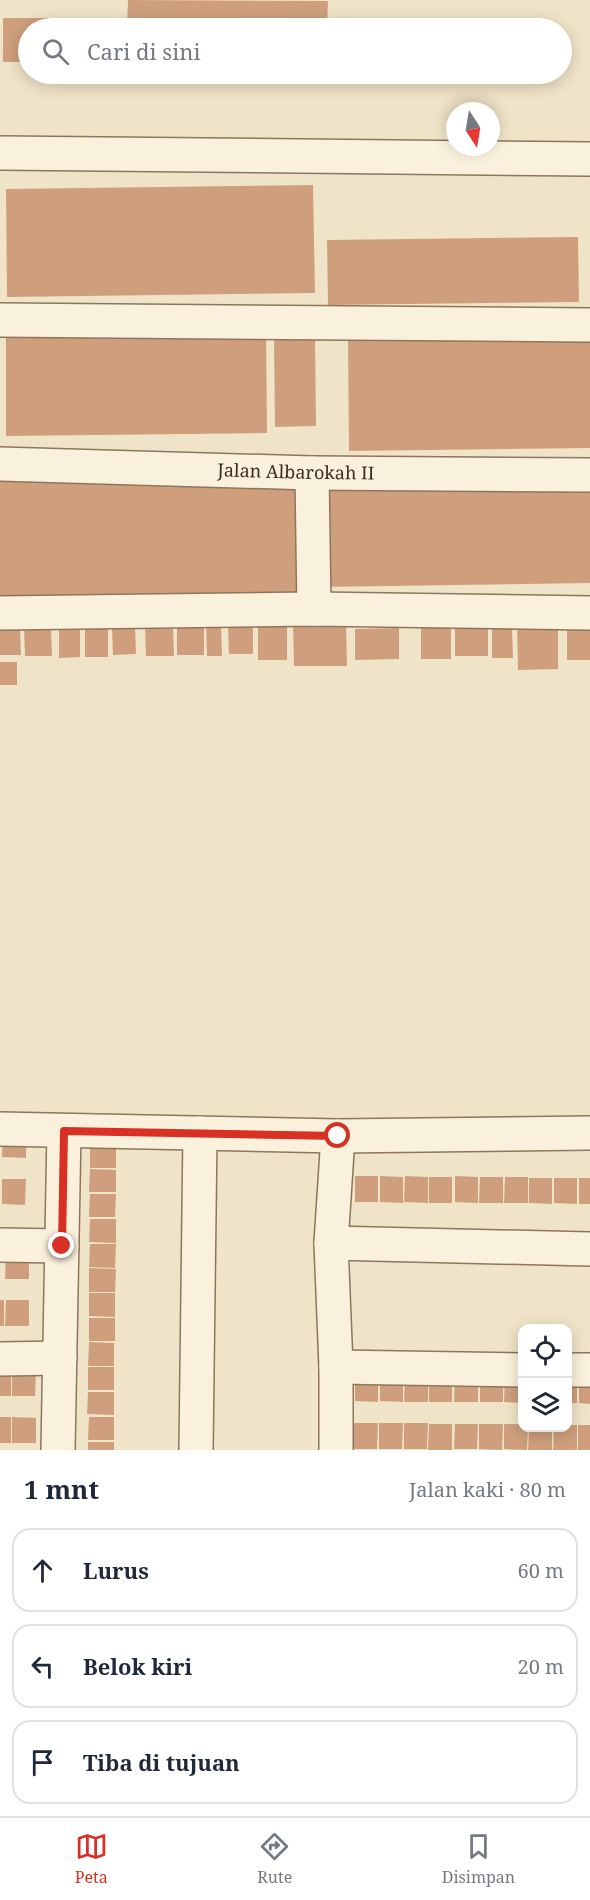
<!DOCTYPE html>
<html lang="id">
<head>
<meta charset="utf-8">
<style>
	body { margin:0; font-family:"Noto Serif",serif; background:#f2f2f3; color:#1f2937 }
	.controls { position:absolute; right:18px; bottom:18px; display:grid; overflow:hidden; border-radius:12px; box-shadow:0 3px 15px #0003 }
	.controls button { width:54px; height:54px; display:grid; place-items:center; padding:0; border:0; border-bottom:2px solid #e0e1e3; background:#fff; color:#1f2937; font:30px sans-serif }
	.compass { position:absolute; left:446px; top:102px; width:54px; height:54px; border-radius:50%; background:#fff; box-shadow:0 3px 15px #0003; rotate:168deg }
	.stop { position:absolute; width:18px; height:18px; margin:-14px; border:4px solid #d93025; border-radius:50%; background:#fff }
	.stop.end { background:#d93025; border-color:#fff; box-shadow:0 2px 6px #0008 }
	.list { margin:0; padding:0; list-style:none }
	h2 { display:flex; justify-content:space-between; align-items:center; height:78px; margin:0; padding:0 24px; font-size:26px }
	h2 small { font-size:20px; font-weight:400; color:#747a83 }
	.list li { display:grid; grid-template-columns:39px 1fr auto; gap:18px; align-items:center; box-sizing:border-box; height:84px; margin:0 12px 12px; padding:0 12px; border:2px solid #e0e1e3; border-radius:18px }
	.list b { display:block; font-size:22px; white-space:nowrap }
	.list em { font-size:20px; font-style:normal; color:#747a83 }
	.icon { flex:none; width:33px; height:33px; fill:none; stroke:currentColor; stroke-width:2; stroke-linecap:round; stroke-linejoin:round }
	.map { position:relative; flex:none; width:590px; height:1450px; overflow:hidden }
	.search { position:absolute; background:#fff; box-shadow:0 3px 15px #0003; left:18px; right:18px; top:18px; height:66px; display:flex; align-items:center; gap:15px; box-sizing:border-box; padding:0 21px; border-radius:33px; color:#747a83; font-size:22px }
	.sheet { height:366px; background:#fff }
	nav { display:flex; justify-content:space-around; align-items:center; box-sizing:border-box; height:84px; border-top:2px solid #e0e1e3; background:#fff; font-size:16px; color:#747a83 }
	nav a { display:grid; justify-items:center; gap:3px }
	nav .on { color:#d93025 }
	.map>svg:first-child { display:block }
</style>
</head>
<body>
<div class="map">
<svg width="590" height="1450" viewBox="0 0 590 1450">
	<rect width="100%" height="100%" fill="#f0e4c8"/>
	<!-- building -->
	<g fill="#cf9f7d">
		<polygon points="128,0 328,1 327,28 127,28"/>
		<polygon points="3,18 58,18 58,28 28,28 28,62 3,62"/>
		<polygon points="313,185 315,293 7,297 6,189"/>
		<polygon points="578,237 579,302 328,305 327,240"/>
		<polygon points="266,328 267,433 6,436 6,331"/>
		<polygon points="590,335 590,448 349,451 348,338"/>
		<polygon points="315,336 316,426 275,427 274,337"/>
		<polygon points="301,476 302,595 0,599 0,480"/>
		<polygon points="590,483 590,583 319,587 319,487"/>
		<rect x="258" y="621" width="29" height="39"/>
		<rect x="567" y="621" width="23" height="39"/>
		<polygon points="206,622 221,622 222,656 207,656"/>
		<polygon points="517,622 558,622 558,669 518,670"/>
		<polygon points="346,623 347,666 294,666 293,624"/>
		<polygon points="204,624 204,655 177,655 177,625"/>
		<polygon points="228,625 253,625 253,654 229,654"/>
		<polygon points="0,626 20,626 21,655 0,655"/>
		<rect x="85" y="626" width="23" height="31"/>
		<polygon points="135,626 136,654 113,655 112,627"/>
		<rect x="455" y="626" width="33" height="30"/>
		<polygon points="59,627 80,627 80,657 59,658"/>
		<polygon points="173,627 174,656 146,656 145,628"/>
		<rect x="421" y="627" width="30" height="32"/>
		<polygon points="24,628 51,628 52,656 25,656"/>
		<polygon points="399,628 399,659 355,660 355,629"/>
		<polygon points="492,628 512,628 513,658 492,658"/>
		<rect x="0" y="662" width="17" height="23"/>
		<polygon points="3,1132 26,1132 26,1158 2,1157"/>
		<rect x="90" y="1145" width="26" height="23"/>
		<polygon points="90,1169 116,1170 116,1192 89,1192"/>
		<rect x="355" y="1176" width="23" height="26"/>
		<polygon points="380,1176 403,1177 403,1203 380,1202"/>
		<polygon points="405,1176 428,1177 428,1203 404,1202"/>
		<polygon points="455,1176 478,1177 478,1203 455,1202"/>
		<rect x="429" y="1177" width="23" height="26"/>
		<polygon points="480,1177 503,1177 503,1203 479,1203"/>
		<polygon points="505,1177 528,1177 528,1203 504,1203"/>
		<polygon points="529,1178 552,1178 552,1204 529,1203"/>
		<polygon points="554,1178 577,1178 577,1204 554,1203"/>
		<rect x="579" y="1178" width="11" height="26"/>
		<polygon points="2,1179 26,1179 25,1205 2,1204"/>
		<polygon points="90,1194 116,1194 115,1217 89,1217"/>
		<polygon points="90,1219 116,1219 116,1243 89,1242"/>
		<polygon points="90,1244 116,1244 115,1268 89,1267"/>
		<polygon points="6,1253 29,1253 29,1279 5,1279"/>
		<polygon points="89,1268 116,1269 115,1292 89,1292"/>
		<polygon points="89,1293 115,1293 115,1317 89,1316"/>
		<rect x="0" y="1300" width="4" height="26"/>
		<polygon points="6,1300 29,1300 29,1326 5,1326"/>
		<rect x="89" y="1318" width="26" height="23"/>
		<polygon points="89,1342 114,1343 114,1366 88,1366"/>
		<rect x="88" y="1367" width="26" height="23"/>
		<rect x="0" y="1370" width="11" height="26"/>
		<polygon points="12,1370 36,1370 35,1396 12,1396"/>
		<polygon points="355,1376 378,1376 378,1402 355,1401"/>
		<polygon points="380,1376 403,1376 403,1402 380,1401"/>
		<polygon points="405,1376 428,1376 428,1402 404,1402"/>
		<polygon points="452,1376 452,1402 429,1402 429,1377"/>
		<polygon points="455,1376 478,1376 478,1402 454,1402"/>
		<polygon points="480,1376 503,1377 503,1402 480,1402"/>
		<polygon points="505,1376 522,1377 522,1403 504,1402"/>
		<rect x="568" y="1377" width="9" height="26"/>
		<polygon points="579,1378 590,1378 590,1404 579,1403"/>
		<polygon points="88,1392 114,1392 114,1415 87,1414"/>
		<rect x="0" y="1417" width="11" height="26"/>
		<polygon points="12,1417 36,1418 36,1443 12,1443"/>
		<polygon points="89,1417 114,1417 114,1440 88,1440"/>
		<polygon points="354,1423 378,1423 377,1449 354,1449"/>
		<polygon points="379,1423 403,1423 402,1449 379,1449"/>
		<polygon points="404,1423 428,1423 427,1449 404,1449"/>
		<polygon points="429,1424 452,1424 452,1450 428,1450"/>
		<polygon points="455,1424 478,1424 477,1449 454,1449"/>
		<polygon points="479,1424 503,1424 502,1450 479,1449"/>
		<polygon points="504,1424 522,1424 522,1428 528,1428 527,1450 504,1449"/>
		<polygon points="568,1425 577,1425 577,1450 553,1450 554,1428 567,1428"/>
		<rect x="578" y="1425" width="12" height="25"/>
		<polygon points="529,1428 552,1428 552,1450 528,1450"/>
		<rect x="88" y="1442" width="26" height="8"/>
	</g>
	<g fill="none" stroke-linecap="round" stroke-linejoin="round">
		<defs>
			<g id="minor">
				<polyline points="0,153 590,159"/>
				<polyline points="0,320 590,325"/>
				<path id="s1" d="M0 464 312 473 590 475"/>
				<polyline points="312,473 314,609"/>
				<polyline points="0,613 314,609 590,613"/>
				<polyline points="0,1129 338,1136 590,1133"/>
				<polyline points="331,1243 590,1249"/>
				<polyline points="0,1245 62,1246"/>
				<polyline points="0,1359 60,1358"/>
				<polyline points="336,1367 522,1370"/>
				<polyline points="568,1370 590,1370"/>
				<polyline points="58,1450 64,1131"/>
				<polyline points="196,1450 200,1133"/>
				<polyline points="336,1450 336,1367 331,1243 338,1136"/>
			</g>
		</defs>
		<!-- minor casing -->
		<use href="#minor" stroke="#8d765c" stroke-width="36"/>
		<!-- minor -->
		<use href="#minor" stroke="#faf1dc" stroke-width="33"/>
	</g>
	<g fill="none" stroke-linecap="round" stroke-linejoin="round">
		<!-- route -->
		<polyline stroke="#d93025" stroke-width="8" points="62,1246 64,1131 338,1136"/>
	</g>
	<g text-anchor="middle" stroke-width="4.5" stroke-linejoin="round" paint-order="stroke">
		<!-- street labels -->
		<g font-size="18" fill="#3d2e20" stroke="#f7eed8">
			<text dy="6" stroke="none"><textPath href="#s1" startOffset="296">Jalan Albarokah II</textPath></text>
		</g>
	</g>
</svg>
<div class="controls">
<button><svg class="icon" aria-label="locate" viewBox="0 0 24 24"><circle cx="12" cy="12" r="6"/><path d="M12 2v4M12 18v4M2 12h4M18 12h4"/></svg></button>
<button><svg class="icon" aria-label="layers" viewBox="0 0 24 24"><path d="M12 4l9 5-9 5-9-5zM3 14l9 5 9-5"/></svg></button>
</div>
<svg class="compass" viewBox="-18 -18 36 36"><path d="M0-13l5 13h-10z" fill="#e53935"/><path d="M0 13l5-13h-10z" fill="#747a83"/></svg>
<div class="stop" style="left:338px;top:1136px"></div>
<div class="stop end" style="left:62px;top:1246px"></div>
<div class="search"><svg class="icon" aria-label="search" viewBox="0 0 24 24"><circle cx="10" cy="10" r="6"/><path d="M15 15l6 6"/></svg>Cari di sini</div>
</div>
<section class="sheet">
<h2>1 mnt<small>Jalan kaki · 80 m</small></h2>
<ul class="list">
<li><svg class="icon" aria-label="ahead" viewBox="0 0 24 24"><path d="M12 20V5M6 11l6-6 6 6"/></svg><div><b>Lurus</b></div><em>60 m</em></li>
<li><svg class="icon" aria-label="left" viewBox="0 0 24 24"><path d="M17 20v-9H6M10 6l-5 5 5 5"/></svg><div><b>Belok kiri</b></div><em>20 m</em></li>
<li><svg class="icon" aria-label="arrive" viewBox="0 0 24 24"><path d="M6 21V4h12l-3 4 3 4H6"/></svg><div><b>Tiba di tujuan</b></div></li>
</ul>
</section>
<nav>
<a class="on"><svg class="icon" aria-label="map" viewBox="0 0 24 24"><path d="M3 6l6-2 6 2 6-2v14l-6 2-6-2-6 2zM9 4v14M15 6v14"/></svg>Peta</a>
<a><svg class="icon" aria-label="directions" viewBox="0 0 24 24"><path d="M12 3l9 9-9 9-9-9zM9 14v-3h6M13 9l2 2-2 2"/></svg>Rute</a>
<a><svg class="icon" aria-label="saved" viewBox="0 0 24 24"><path d="M7 4h10v16l-5-4-5 4z"/></svg>Disimpan</a>
</nav>
</body>
</html>
